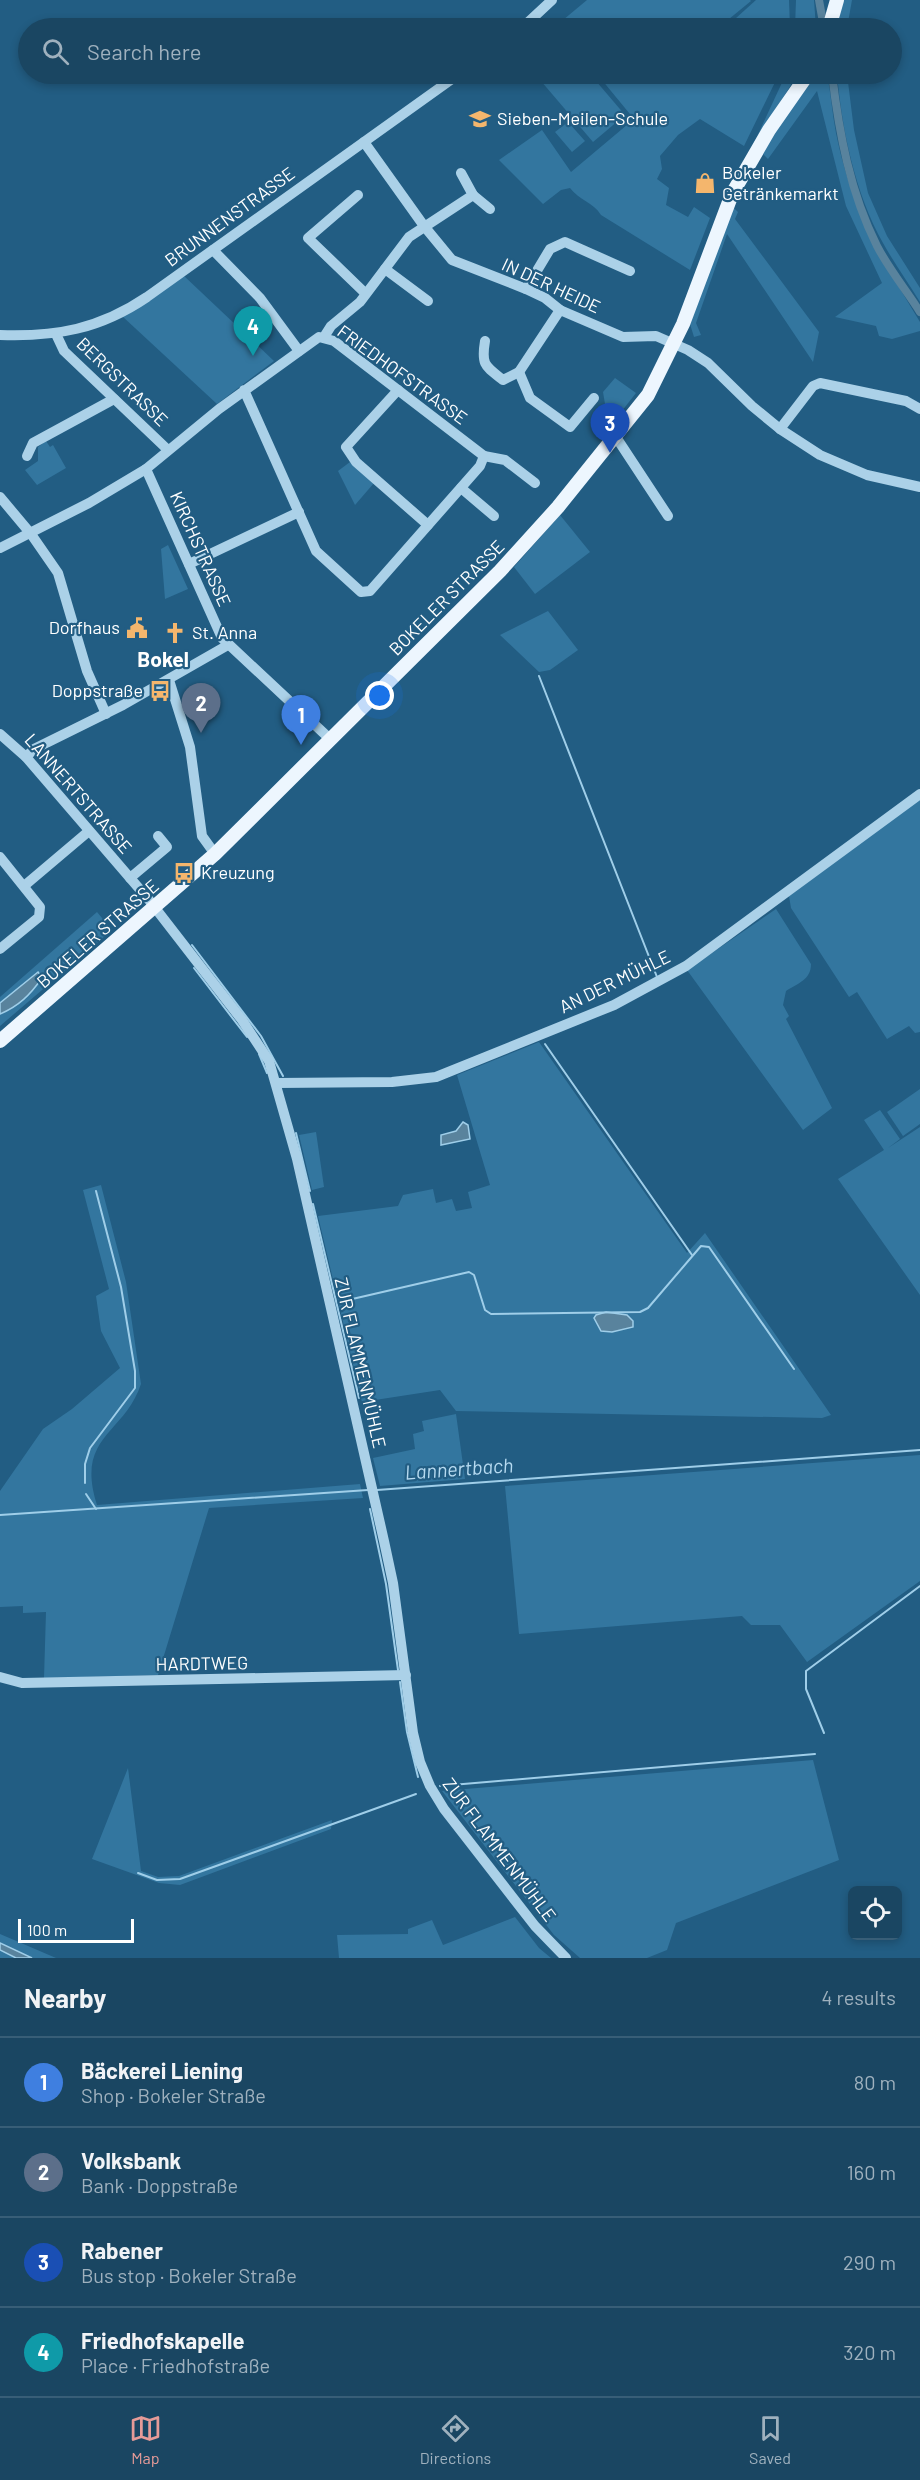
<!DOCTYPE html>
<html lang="en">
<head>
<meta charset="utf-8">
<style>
	body { margin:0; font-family:Barlow,sans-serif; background:#234d68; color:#f1f3f6 }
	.controls { position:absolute; right:18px; bottom:18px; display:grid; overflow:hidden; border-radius:9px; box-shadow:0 3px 9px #0003 }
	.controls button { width:54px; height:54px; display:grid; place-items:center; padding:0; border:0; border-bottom:2px solid #385e77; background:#1a4662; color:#f1f3f6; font:30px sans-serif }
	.scale { position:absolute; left:18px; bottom:15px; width:116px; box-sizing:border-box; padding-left:6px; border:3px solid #fff; border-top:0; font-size:16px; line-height:21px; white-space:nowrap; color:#fff; -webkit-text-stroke:4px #225d83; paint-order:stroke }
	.you { position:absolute; left:380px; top:696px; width:21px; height:21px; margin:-15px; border:4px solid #fff; border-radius:50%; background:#1a73e8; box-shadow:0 0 0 9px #1a73e833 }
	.badge { display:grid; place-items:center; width:39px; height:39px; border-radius:50%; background:#e69b98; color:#fff; font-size:20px; font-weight:700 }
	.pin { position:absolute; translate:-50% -50px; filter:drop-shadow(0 2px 3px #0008) }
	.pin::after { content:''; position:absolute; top:32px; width:21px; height:18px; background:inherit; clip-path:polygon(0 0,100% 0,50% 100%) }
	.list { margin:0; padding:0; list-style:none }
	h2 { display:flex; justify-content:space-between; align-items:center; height:78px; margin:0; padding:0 24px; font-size:26px }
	h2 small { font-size:20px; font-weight:400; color:#9fb1be }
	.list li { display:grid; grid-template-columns:39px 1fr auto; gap:18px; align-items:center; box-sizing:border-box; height:90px; padding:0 24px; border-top:2px solid #385e77 }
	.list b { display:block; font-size:22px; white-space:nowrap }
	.list p { margin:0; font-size:20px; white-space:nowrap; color:#9fb1be }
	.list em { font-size:20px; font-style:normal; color:#9fb1be }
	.icon { flex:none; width:33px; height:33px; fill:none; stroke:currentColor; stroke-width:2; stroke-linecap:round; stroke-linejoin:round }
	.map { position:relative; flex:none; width:920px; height:1958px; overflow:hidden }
	.search { position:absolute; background:#1a4662; box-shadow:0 3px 9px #0003; left:18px; right:18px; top:18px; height:66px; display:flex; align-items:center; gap:15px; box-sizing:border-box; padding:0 21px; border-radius:33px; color:#9fb1be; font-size:22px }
	.sheet { height:438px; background:#1a4662 }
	nav { display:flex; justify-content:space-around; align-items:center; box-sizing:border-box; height:84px; border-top:2px solid #385e77; background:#1a4662; font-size:16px; color:#9fb1be }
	nav a { display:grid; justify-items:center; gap:3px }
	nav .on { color:#e69b98 }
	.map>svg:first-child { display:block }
</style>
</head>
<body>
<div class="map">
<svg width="920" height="1958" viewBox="0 0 920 1958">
	<rect width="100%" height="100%" fill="#225d83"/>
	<!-- green -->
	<g fill="#33769f">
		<polygon points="587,0 750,0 751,1 718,28 560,28 557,25"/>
		<polygon points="756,0 789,0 790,28 725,28"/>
		<polygon points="796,0 814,0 816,28 795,28"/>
		<polygon points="843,0 852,0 847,28 835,28"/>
		<polygon points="535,74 590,74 625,115 593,142"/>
		<path d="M597 74H779L744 146 700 119 678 135 660 156 662 169 657 179 669 188 666 205 688 217 694 207 710 218 690 270 601 215C593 202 579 200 570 188L561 190 543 204 499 160 542 130 571 172 634 119Z"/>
		<polygon points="786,74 798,74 754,143"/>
		<path d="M813 74H827C831 93 832 113 836 133 851 208 881 258 920 322V331L892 339 879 336 876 326 835 317 882 283 846 206 817 91 768 159 761 152Z"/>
		<path d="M837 74H847L854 130 868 193 887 236 920 288V302C908 282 894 263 883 243 855 193 842 130 837 74Z"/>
		<polygon points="568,122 585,141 572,152 555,132"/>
		<polygon points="733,207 738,212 735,219 819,332 813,362 727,234 696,323 701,335 694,337 690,324"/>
		<polygon points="183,275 274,361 217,404 122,316"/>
		<polygon points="615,378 636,393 618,416 605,404 603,392"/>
		<polygon points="46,441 50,447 53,445 66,468 37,485 25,470 38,461 38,447"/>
		<polygon points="350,462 374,483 355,505 338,471"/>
		<polygon points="560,515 590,552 535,594 514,567"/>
		<polygon points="168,545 188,589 165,599 161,549"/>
		<polygon points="548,611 578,650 550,670 539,672 500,635"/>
		<polygon points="920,799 920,1032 915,1033 909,1026 887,1039 857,992 849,997 791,908 789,896"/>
		<path d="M776 909 811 964C811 980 798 983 786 991L783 1005 789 1016 786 1019 832 1108 803 1130 687 970Z"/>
		<polygon points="97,912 112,930 0,1026 0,997"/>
		<polygon points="539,1042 687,1253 705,1233 831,1415 822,1418 456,1411 440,1390 362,1402 318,1216 398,1206 403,1195 433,1189 436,1203 452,1199 456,1211 472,1208 468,1192 490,1185 457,1075"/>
		<polygon points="920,1089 920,1124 903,1136 887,1112"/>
		<polygon points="880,1110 900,1139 888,1148 920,1127 920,1295 838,1179 884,1150 864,1120"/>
		<polygon points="316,1132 324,1187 312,1190 299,1135"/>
		<path d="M101 1185 126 1282 141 1384C124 1435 75 1436 97 1505L360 1484 363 1498 209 1508 158 1675 44 1678 46 1612 23 1613V1606L0 1607V1491L43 1429 72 1409 120 1368 101 1331 96 1296 109 1289 83 1190Z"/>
		<polygon points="456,1414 465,1479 380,1486 373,1458 415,1449 413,1434 424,1431 422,1421"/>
		<polygon points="920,1455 920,1581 807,1662 780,1625 751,1625 742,1616 519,1634 505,1486"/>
		<polygon points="813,1760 839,1860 676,1923 667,1950 647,1958 580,1958 554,1935 442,1791"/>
		<polygon points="128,1768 141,1871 158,1877 179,1876 332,1820 331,1829 180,1885 159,1883 92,1859"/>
		<polygon points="515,1917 539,1948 551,1958 339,1958 337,1935 408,1934 408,1929 432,1920 443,1945"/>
		<polygon points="0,1934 56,1958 0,1958"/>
	</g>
	<!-- water -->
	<g fill="#59839d" stroke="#9fcee9" stroke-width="1.5">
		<path d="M38 972 42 978C30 995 19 1006 0 1014V1003Z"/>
		<polygon points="463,1122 468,1125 470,1139 441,1145 441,1135 456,1131"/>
		<polygon points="606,1312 627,1315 633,1321 633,1327 612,1332 601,1331 594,1318 596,1315"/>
		<polygon points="0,1943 32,1958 16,1958 0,1950"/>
	</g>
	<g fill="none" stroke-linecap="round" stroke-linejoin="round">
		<!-- stream -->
		<g stroke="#9fcee9" stroke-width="2">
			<polyline points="539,676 657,977"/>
			<polyline points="192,945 261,1036 283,1076"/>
			<polyline points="194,968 247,1037"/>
			<polyline points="545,1044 692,1255"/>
			<polyline points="259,1054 267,1073"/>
			<polyline points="296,1133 310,1191"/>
			<polyline points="313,1204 359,1398"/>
			<polyline points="348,1300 469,1272 474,1275 485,1310 491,1314 640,1312 648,1308 701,1246 709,1247 794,1369"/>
			<polyline points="85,1483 85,1464 90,1448 135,1388 135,1371 121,1287 96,1191"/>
			<polyline points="377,1490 920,1450"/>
			<polyline points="86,1494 96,1509"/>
			<polyline points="370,1509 386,1584 398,1670"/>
			<polyline points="0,1515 368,1490"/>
			<polyline points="400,1682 407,1732 418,1777"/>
			<polyline points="824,1733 806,1689 806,1671 920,1586"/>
			<polyline points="440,1786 815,1754"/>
			<polyline points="138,1873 157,1880 180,1879 416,1794"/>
		</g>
		<!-- canal -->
		<g stroke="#59839d" stroke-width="8">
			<polyline points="819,0 824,28"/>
			<path d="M832 74C839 133 850 192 877 246 889 269 906 290 920 312"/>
		</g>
		<!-- minor -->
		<g stroke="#abd1e8" stroke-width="10">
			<polyline points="522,28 552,0"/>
			<polyline points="364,142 424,226 452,260 526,289 545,298 560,310 623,337 656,336 688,350 708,363 752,406 780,429 820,455 867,475 920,487"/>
			<polyline points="358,195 308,238 365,293"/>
			<polyline points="473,195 490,209"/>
			<polyline points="213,250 260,298 299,351"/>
			<polyline points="385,269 428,301"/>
			<polyline points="526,289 550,249 565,242 630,271"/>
			<polyline points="56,334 64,351 168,450"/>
			<path d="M0 335C56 337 100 329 147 297L459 74"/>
			<polyline points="324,337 331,326 360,302 409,237 473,195 461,173"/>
			<path d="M485 341C481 365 485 366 503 380L519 372 560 310"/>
			<polyline points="519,372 530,398 570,427 594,398"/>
			<polyline points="398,390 346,447 356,462 428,525"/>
			<polyline points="780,429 813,386 820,383 906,401 920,409"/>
			<polyline points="616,437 668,516"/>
			<polyline points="27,456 33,443 114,399"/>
			<polyline points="484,456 505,460 535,483"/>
			<polyline points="146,469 222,638 330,739"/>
			<polyline points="461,488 494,516"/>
			<polyline points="0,497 31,534 58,573 87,671 106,714"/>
			<polyline points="0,548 89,503 146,469 219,409 319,337 334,341 484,456 480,466 370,591 361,592 316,551 244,390"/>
			<polyline points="189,564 299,512"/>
			<polyline points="169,680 190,747 202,836 215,854"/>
			<polyline points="0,734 26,757 149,900 242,1020 269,1061 297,1159 384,1541 393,1583 413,1733 420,1762 430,1786 444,1809 535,1926 566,1958"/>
			<polyline points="26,757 34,749 123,705 228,645"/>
			<polyline points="0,857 40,907 39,917 0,949"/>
			<polyline points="130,878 167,847 158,836"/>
			<polyline points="24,886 89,831"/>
			<polyline points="277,1083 392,1082 436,1077 614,1005 686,966 920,794"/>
			<polyline points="0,1677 22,1683 406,1675"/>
		</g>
		<!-- major -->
		<g stroke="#edf6fe" stroke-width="14">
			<polyline points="829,28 837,0"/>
			<polyline points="0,1041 215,854 500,571 558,507 648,395 683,324 732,194 769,130 808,74"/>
		</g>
	</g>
	<!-- icons -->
	<defs>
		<symbol id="school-bare" viewBox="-9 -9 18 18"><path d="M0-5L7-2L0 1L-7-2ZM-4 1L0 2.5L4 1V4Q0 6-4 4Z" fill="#f4b66d" stroke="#225d83" stroke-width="2.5" paint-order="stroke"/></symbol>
		<symbol id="shop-bare" viewBox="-9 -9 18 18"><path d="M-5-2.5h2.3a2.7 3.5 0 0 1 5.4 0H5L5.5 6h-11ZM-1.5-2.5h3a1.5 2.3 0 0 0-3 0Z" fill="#f4b66d" stroke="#225d83" stroke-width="2.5" paint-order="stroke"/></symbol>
		<symbol id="civic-bare" viewBox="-9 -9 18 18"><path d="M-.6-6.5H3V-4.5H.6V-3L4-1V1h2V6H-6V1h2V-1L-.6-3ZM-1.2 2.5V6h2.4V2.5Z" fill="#f4b66d" stroke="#225d83" stroke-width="2.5" paint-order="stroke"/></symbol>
		<symbol id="church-bare" viewBox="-9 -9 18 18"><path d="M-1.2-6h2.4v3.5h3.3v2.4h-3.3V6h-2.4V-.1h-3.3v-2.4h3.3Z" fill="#f4b66d" stroke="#225d83" stroke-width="2.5" paint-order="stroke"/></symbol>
		<symbol id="bus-bare" viewBox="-9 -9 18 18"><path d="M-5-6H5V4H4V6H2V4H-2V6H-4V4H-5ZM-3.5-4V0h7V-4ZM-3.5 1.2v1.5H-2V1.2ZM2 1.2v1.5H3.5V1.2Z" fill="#f4b66d" stroke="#225d83" stroke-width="2.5" paint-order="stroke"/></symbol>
	</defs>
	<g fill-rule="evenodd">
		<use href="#school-bare" x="465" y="104" width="30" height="30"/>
		<use href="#shop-bare" x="690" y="168" width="30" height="30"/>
		<use href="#civic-bare" x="122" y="613" width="30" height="30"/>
		<use href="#church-bare" x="160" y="618" width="30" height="30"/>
		<use href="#bus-bare" x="145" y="676" width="30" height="30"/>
		<use href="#bus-bare" x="169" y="858" width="30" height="30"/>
	</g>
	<g text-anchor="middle" stroke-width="4.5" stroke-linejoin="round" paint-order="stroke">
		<!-- poi labels -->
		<g font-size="18" fill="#fff" stroke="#225d83" text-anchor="start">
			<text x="497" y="125">Sieben-Meilen-Schule</text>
			<text x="722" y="179">Bokeler<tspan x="722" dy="21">Getränkemarkt</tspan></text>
			<text x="120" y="634" text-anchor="end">Dorfhaus</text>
			<text x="192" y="639">St. Anna</text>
			<text x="143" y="697" text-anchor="end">Doppstraße</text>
			<text x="201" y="879">Kreuzung</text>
		</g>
		<!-- street labels -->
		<g font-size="18" fill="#fff" stroke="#225d83">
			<text transform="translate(230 217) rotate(-36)" y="6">BRUNNENSTRASSE</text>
			<text transform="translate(551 286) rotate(25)" y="6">IN DER HEIDE</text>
			<text transform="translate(402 375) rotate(36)" y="6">FRIEDHOFSTRASSE</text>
			<text transform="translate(122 382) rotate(44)" y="6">BERGSTRASSE</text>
			<text transform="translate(200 549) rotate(66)" y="6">KIRCHSTRASSE</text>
			<text transform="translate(447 598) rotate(-45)" y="6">BOKELER STRASSE</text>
			<text transform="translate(78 794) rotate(49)" y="6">LANNERTSTRASSE</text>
			<text transform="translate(98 934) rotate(-41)" y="6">BOKELER STRASSE</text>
			<text transform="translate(615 982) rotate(-26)" y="6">AN DER MÜHLE</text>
			<text transform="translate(360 1363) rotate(77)" y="6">ZUR FLAMMENMÜHLE</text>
			<text transform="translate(202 1664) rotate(-1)" y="6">HARDTWEG</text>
			<text transform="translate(499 1850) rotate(53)" y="6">ZUR FLAMMENMÜHLE</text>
		</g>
		<!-- water labels -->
		<g font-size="20" font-style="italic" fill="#b6daf0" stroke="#225d83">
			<text transform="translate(459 1469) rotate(-4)" y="7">Lannertbach</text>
		</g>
		<!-- quarter labels -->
		<g font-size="21" font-weight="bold" fill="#fff" stroke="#225d83">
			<text x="163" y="667">Bokel</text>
		</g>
	</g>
</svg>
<div class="controls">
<button><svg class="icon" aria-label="locate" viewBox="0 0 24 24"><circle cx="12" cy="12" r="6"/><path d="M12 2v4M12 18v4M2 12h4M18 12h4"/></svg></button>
</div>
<div class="scale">100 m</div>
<div class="you"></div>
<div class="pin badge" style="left:301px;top:745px;background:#3f7fe0">1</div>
<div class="pin badge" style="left:201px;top:733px;background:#5c6f8a">2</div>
<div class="pin badge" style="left:610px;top:453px;background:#1a4fb4">3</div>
<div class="pin badge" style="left:253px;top:356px;background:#0f9aa8">4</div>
<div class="search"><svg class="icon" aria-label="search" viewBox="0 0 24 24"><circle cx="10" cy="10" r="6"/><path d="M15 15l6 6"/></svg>Search here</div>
</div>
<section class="sheet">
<h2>Nearby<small>4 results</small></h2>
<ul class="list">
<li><span class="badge" style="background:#3f7fe0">1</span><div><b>Bäckerei Liening</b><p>Shop · Bokeler Straße</p></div><em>80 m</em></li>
<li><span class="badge" style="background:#5c6f8a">2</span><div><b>Volksbank</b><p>Bank · Doppstraße</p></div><em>160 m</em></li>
<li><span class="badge" style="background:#1a4fb4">3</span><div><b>Rabener</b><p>Bus stop · Bokeler Straße</p></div><em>290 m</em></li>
<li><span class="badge" style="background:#0f9aa8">4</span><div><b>Friedhofskapelle</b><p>Place · Friedhofstraße</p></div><em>320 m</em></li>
</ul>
</section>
<nav>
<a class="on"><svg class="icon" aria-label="map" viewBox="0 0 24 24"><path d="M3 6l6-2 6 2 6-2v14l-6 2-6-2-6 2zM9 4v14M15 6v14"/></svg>Map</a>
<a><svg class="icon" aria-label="directions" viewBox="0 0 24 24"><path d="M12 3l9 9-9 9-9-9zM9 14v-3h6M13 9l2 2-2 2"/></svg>Directions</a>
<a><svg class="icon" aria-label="saved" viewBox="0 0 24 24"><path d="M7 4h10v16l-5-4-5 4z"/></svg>Saved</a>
</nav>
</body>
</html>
